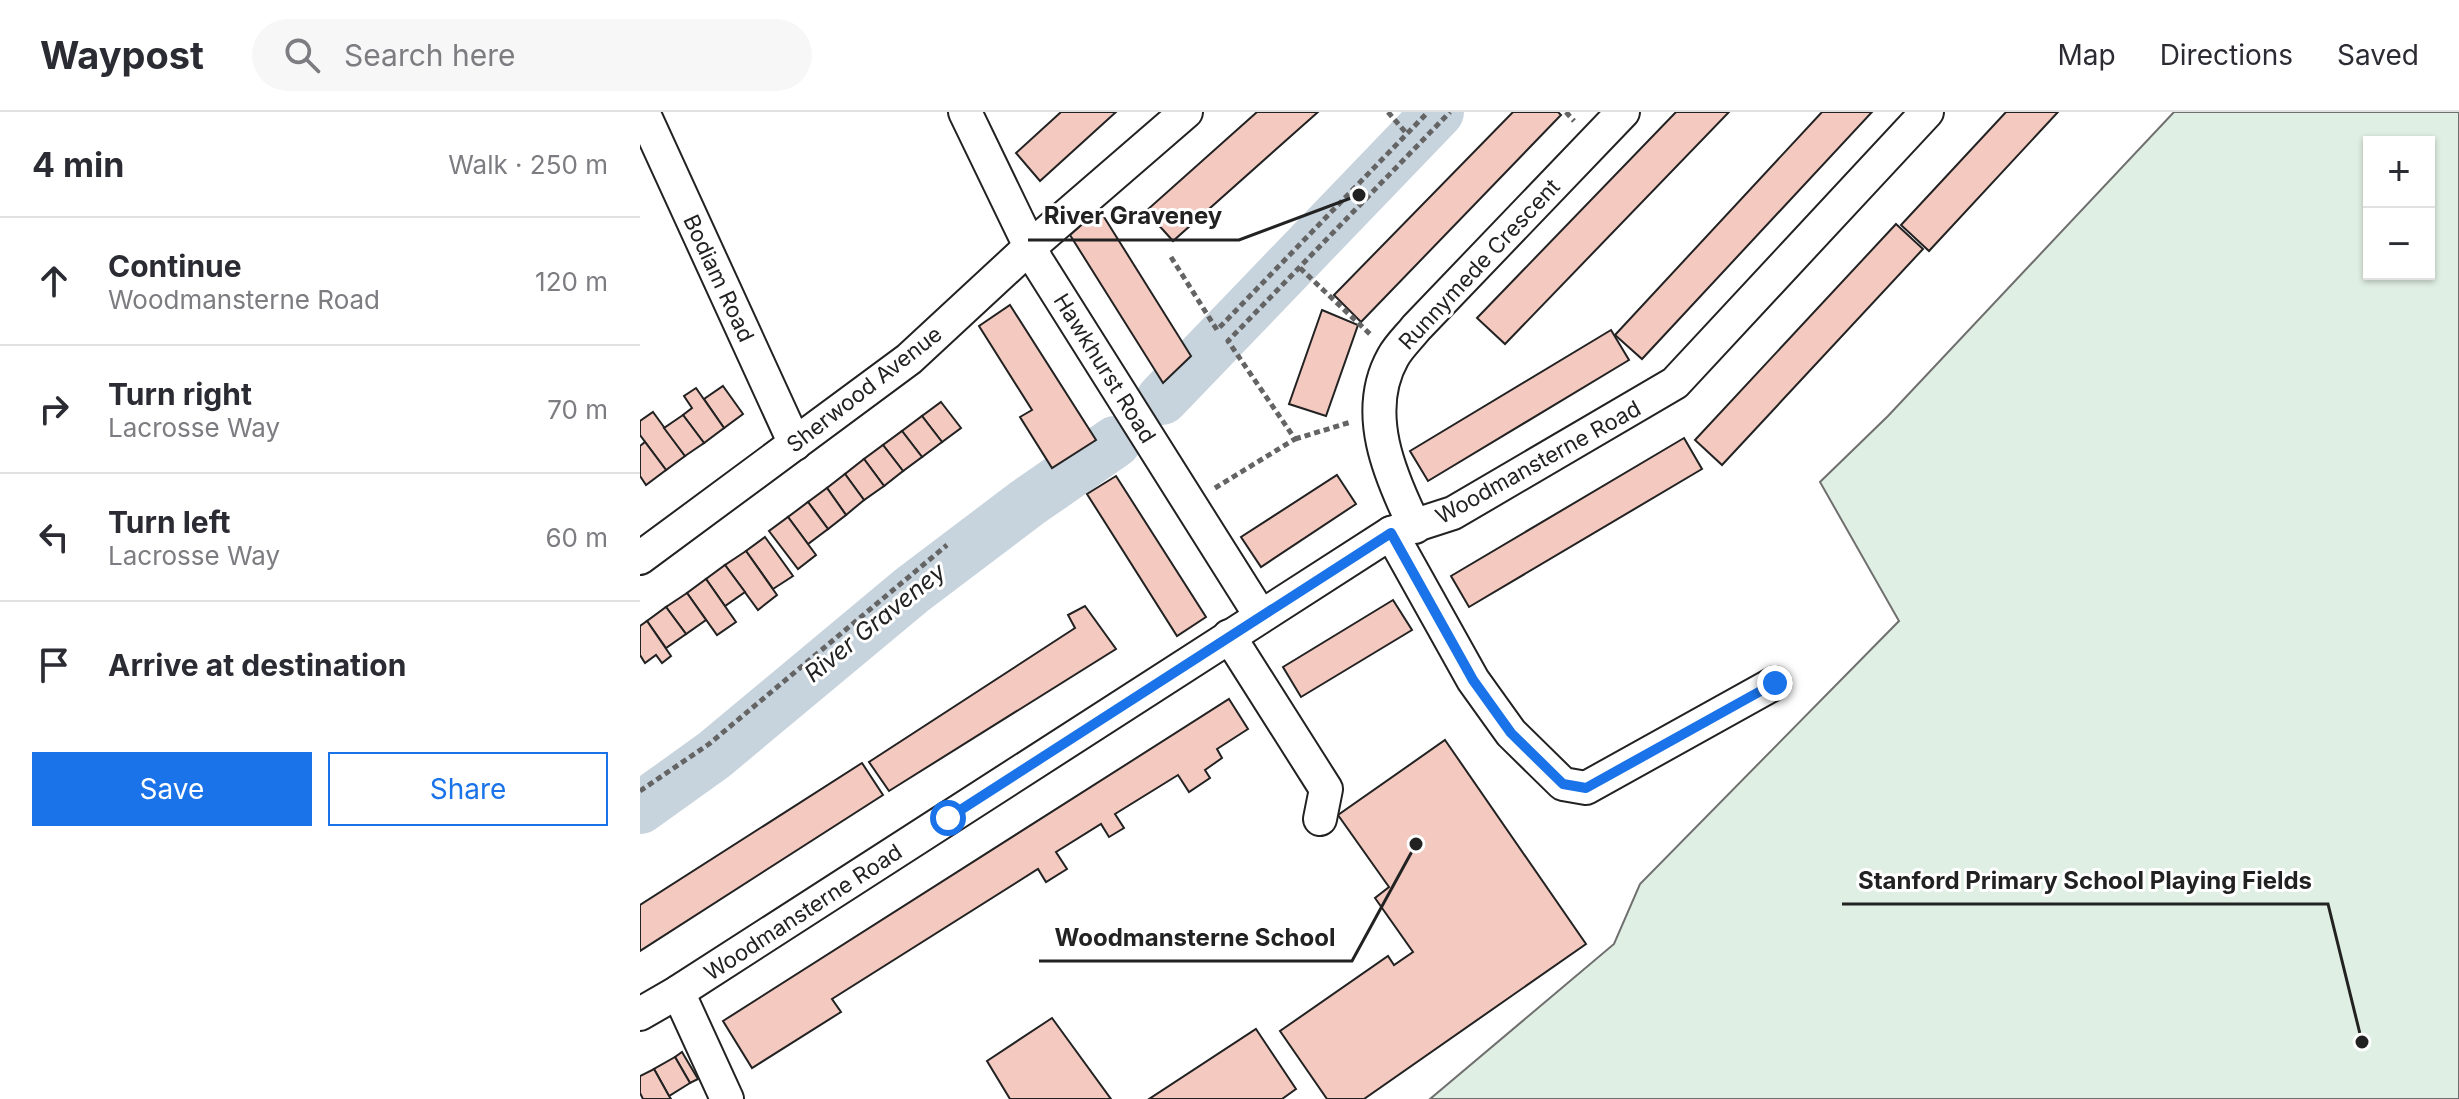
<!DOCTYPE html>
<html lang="en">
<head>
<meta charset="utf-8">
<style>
	body { margin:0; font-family:Inter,sans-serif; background:#f7f7f7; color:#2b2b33 }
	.controls { position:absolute; right:24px; top:24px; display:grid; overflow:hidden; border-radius:0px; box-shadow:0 2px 6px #0004 }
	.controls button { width:72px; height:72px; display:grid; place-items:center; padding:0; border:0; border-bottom:2px solid #e1e1e2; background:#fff; color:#2b2b33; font:40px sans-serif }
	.stop { position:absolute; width:24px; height:24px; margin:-18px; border:6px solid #1a73e8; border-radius:50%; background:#fff }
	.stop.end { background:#1a73e8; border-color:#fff; box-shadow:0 2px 8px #0008 }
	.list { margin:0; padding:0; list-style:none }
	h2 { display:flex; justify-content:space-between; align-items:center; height:104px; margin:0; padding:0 32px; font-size:34px }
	h2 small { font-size:26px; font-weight:400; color:#7c7c81 }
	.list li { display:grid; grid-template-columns:52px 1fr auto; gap:24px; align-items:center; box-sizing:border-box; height:128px; padding:0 32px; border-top:2px solid #e1e1e2 }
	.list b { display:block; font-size:30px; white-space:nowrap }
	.list p { margin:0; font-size:26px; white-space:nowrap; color:#7c7c81 }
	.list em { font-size:26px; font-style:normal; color:#7c7c81 }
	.actions { display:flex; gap:16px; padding:24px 32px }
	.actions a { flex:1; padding:18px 0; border:2px solid #1a73e8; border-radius:0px; text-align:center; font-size:28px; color:#1a73e8 }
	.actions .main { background:#1a73e8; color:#fff }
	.icon { flex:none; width:44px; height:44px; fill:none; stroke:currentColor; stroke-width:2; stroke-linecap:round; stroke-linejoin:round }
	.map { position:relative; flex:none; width:1819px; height:987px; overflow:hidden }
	header { display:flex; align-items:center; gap:48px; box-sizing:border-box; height:112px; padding:0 40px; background:#fff; border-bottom:2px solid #e1e1e2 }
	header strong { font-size:38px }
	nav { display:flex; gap:44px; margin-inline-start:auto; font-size:28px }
	.search { width:560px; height:72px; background:#f7f7f7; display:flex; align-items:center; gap:20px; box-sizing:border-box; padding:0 28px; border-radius:44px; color:#7c7c81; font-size:30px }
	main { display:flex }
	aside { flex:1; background:#fff }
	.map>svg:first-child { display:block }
</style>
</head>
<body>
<header>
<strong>Waypost</strong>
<div class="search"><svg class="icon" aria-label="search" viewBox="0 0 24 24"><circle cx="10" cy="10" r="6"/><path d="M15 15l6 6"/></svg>Search here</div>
<nav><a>Map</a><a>Directions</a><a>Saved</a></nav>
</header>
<main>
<aside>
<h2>4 min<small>Walk · 250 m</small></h2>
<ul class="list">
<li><svg class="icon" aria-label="ahead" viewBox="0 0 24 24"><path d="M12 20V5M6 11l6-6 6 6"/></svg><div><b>Continue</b><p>Woodmansterne Road</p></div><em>120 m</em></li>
<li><svg class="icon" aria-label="right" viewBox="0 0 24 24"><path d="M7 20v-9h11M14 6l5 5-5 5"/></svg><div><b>Turn right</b><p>Lacrosse Way</p></div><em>70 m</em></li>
<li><svg class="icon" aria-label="left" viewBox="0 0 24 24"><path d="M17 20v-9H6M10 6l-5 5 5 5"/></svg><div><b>Turn left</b><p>Lacrosse Way</p></div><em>60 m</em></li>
<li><svg class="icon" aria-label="arrive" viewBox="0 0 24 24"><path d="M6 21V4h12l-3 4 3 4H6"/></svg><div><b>Arrive at destination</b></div></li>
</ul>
<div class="actions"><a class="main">Save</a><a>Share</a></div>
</aside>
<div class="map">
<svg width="1819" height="987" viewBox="0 0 1819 987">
	<rect width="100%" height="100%" fill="#fff"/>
	<!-- green -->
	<path fill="#e0efe3" stroke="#6f6f6f" stroke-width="2" fill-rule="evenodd" d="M1534 0H1819V987H790L974 832 1000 772 1259 509 1180 370 1248 304ZM1729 30H1789V162H1729Z"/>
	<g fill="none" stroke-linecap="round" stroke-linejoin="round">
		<!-- river -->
		<g stroke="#c7d3dd" stroke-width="52">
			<polyline points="522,287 798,0"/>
			<polyline points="0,696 74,643 272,478 387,391 475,330"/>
		</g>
	</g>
	<!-- building -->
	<g fill="#f3c9c0" stroke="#222" stroke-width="2">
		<polygon points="421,0 476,0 400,69 376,41"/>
		<polygon points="617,0 678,0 533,129 506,99"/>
		<polygon points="873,0 918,0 921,3 721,210 694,183"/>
		<polygon points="1036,0 1089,0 865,232 837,206"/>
		<polygon points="1182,0 1232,0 1002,247 975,223"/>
		<polygon points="1366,0 1418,0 1289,139 1261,113"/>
		<polygon points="459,97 551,244 523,271 430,123"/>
		<polygon points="1256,112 1283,137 1082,353 1055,328"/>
		<polygon points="370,193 456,328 412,356 380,305 392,298 339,214"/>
		<polygon points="682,198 718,213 686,304 649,292"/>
		<polygon points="971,218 989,248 788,369 770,339"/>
		<polygon points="83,274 103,302 84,316 64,287"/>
		<polygon points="56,276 84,316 64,331 43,303 52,296 44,284"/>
		<polygon points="301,290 321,316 302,330 282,304"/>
		<polygon points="13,300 45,344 26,358 0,323 0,309"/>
		<polygon points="43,303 64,331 45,344 24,316"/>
		<polygon points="282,304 302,330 282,345 262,319"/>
		<polygon points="262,319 282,345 263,359 243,333"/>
		<polygon points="1044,326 1062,357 829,495 811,464"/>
		<polygon points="5,330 26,358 6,373 0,364 0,334"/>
		<polygon points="243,333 263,359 244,374 224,347"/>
		<polygon points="224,347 244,374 224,388 205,362"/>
		<polygon points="205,362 224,388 206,403 187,376"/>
		<polygon points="697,363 716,392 621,455 601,425"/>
		<polygon points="476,364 566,505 537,524 447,382"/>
		<polygon points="187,376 206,403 188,417 168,390"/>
		<polygon points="168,390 188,417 168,432 148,405"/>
		<polygon points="148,405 176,443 158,457 129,419"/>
		<polygon points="125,425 153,464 133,477 106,439"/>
		<polygon points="106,439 137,483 118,498 85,453"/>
		<polygon points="85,453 105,480 85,494 66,467"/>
		<polygon points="66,467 96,510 77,523 47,481"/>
		<polygon points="47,481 66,508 46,522 26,495"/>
		<polygon points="753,488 772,518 661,585 643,555"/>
		<polygon points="445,494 476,537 249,679 229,650 435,516 428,503"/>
		<polygon points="26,495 46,522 26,536 7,509"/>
		<polygon points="7,509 31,544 22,551 16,543 5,551 0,543 0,514"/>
		<polygon points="589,587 608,617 577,637 582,646 565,658 570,666 549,680 538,663 475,702 484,716 469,725 461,712 416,740 427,757 406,770 398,757 192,887 201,900 112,956 83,909"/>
		<polygon points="805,628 946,832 724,987 687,987 640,919 748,844 754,853 773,840 735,786 749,775 698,703"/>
		<polygon points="222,651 243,683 0,839 0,793"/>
		<polygon points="412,906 471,987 370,987 347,949"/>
		<polygon points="616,917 656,977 642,987 509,987"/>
		<polygon points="42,940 58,967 50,971 35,945"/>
		<polygon points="35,945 50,971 29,984 14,957"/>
		<polygon points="14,957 29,984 31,987 3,987 0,981 0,964"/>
	</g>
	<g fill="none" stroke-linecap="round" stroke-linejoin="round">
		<defs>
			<g id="minor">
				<polyline points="3,0 155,332"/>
				<polyline points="325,0 397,149 620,503"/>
				<path d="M775 415C750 364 722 300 753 245 759 234 769 225 776 216L983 0"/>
				<polyline points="751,421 833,568 871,621 923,672 946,676 1135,571"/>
				<polyline points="0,446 269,247 391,134 546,0"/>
				<polyline points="589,524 686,677 680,707"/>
				<polyline points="38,880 87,987"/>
				<polyline points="0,902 38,880 751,421 813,401 1035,271 1287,0"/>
			</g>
		</defs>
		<!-- minor casing -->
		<use href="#minor" stroke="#222" stroke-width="36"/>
		<!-- path -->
		<g stroke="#646464" stroke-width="5" stroke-dasharray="6 4" stroke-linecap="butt">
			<polyline points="748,0 767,22"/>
			<polyline points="926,0 934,9"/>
			<polyline points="531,145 577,218 788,0"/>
			<polyline points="660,156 732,224"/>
			<polyline points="655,327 711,310"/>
			<polyline points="575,376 655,327 588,229 810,0"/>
			<polyline points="0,679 69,632 307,433"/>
		</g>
		<!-- minor -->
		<use href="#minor" stroke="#fff" stroke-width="32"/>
	</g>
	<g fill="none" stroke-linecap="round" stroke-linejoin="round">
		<!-- route -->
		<polyline stroke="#1a73e8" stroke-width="10" points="308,706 751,421 833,568 871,621 923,672 946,676 1135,571"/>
	</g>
	<g text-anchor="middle" stroke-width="6" stroke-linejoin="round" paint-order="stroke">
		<!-- street labels -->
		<g font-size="22" fill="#222" stroke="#fff">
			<text transform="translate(839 152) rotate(-47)" y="8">Runnymede Crescent</text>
			<text transform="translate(79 166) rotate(65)" y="8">Bodiam Road</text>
			<text transform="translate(465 256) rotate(58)" y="8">Hawkhurst Road</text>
			<text transform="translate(224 277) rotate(-38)" y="8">Sherwood Avenue</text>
			<text transform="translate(898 350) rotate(-29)" y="8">Woodmansterne Road</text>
			<text transform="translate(163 800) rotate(-33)" y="8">Woodmansterne Road</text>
		</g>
		<!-- water labels -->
		<g font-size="24" font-style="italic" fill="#222" stroke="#fff">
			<text transform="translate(235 511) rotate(-39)" y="8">River Graveney</text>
		</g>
	</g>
	<!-- callouts -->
	<path fill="none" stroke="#222" stroke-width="3" d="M719 83L599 128H388M1722 930L1688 792H1202M776 732L712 849H399"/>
	<g fill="#222" stroke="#fff" stroke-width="3">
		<circle cx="719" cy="83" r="8"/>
		<circle cx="1722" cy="930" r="8"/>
		<circle cx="776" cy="732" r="8"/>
	</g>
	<g font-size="24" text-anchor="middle" font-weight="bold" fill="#222" stroke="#fff" stroke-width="6" stroke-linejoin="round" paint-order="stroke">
		<text x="493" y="112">River Graveney</text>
		<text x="1445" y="777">Stanford Primary School Playing Fields</text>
		<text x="555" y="834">Woodmansterne School</text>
	</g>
</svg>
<div class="controls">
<button>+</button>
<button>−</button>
</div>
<div class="stop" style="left:308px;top:706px"></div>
<div class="stop end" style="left:1135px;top:571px"></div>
</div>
</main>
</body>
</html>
